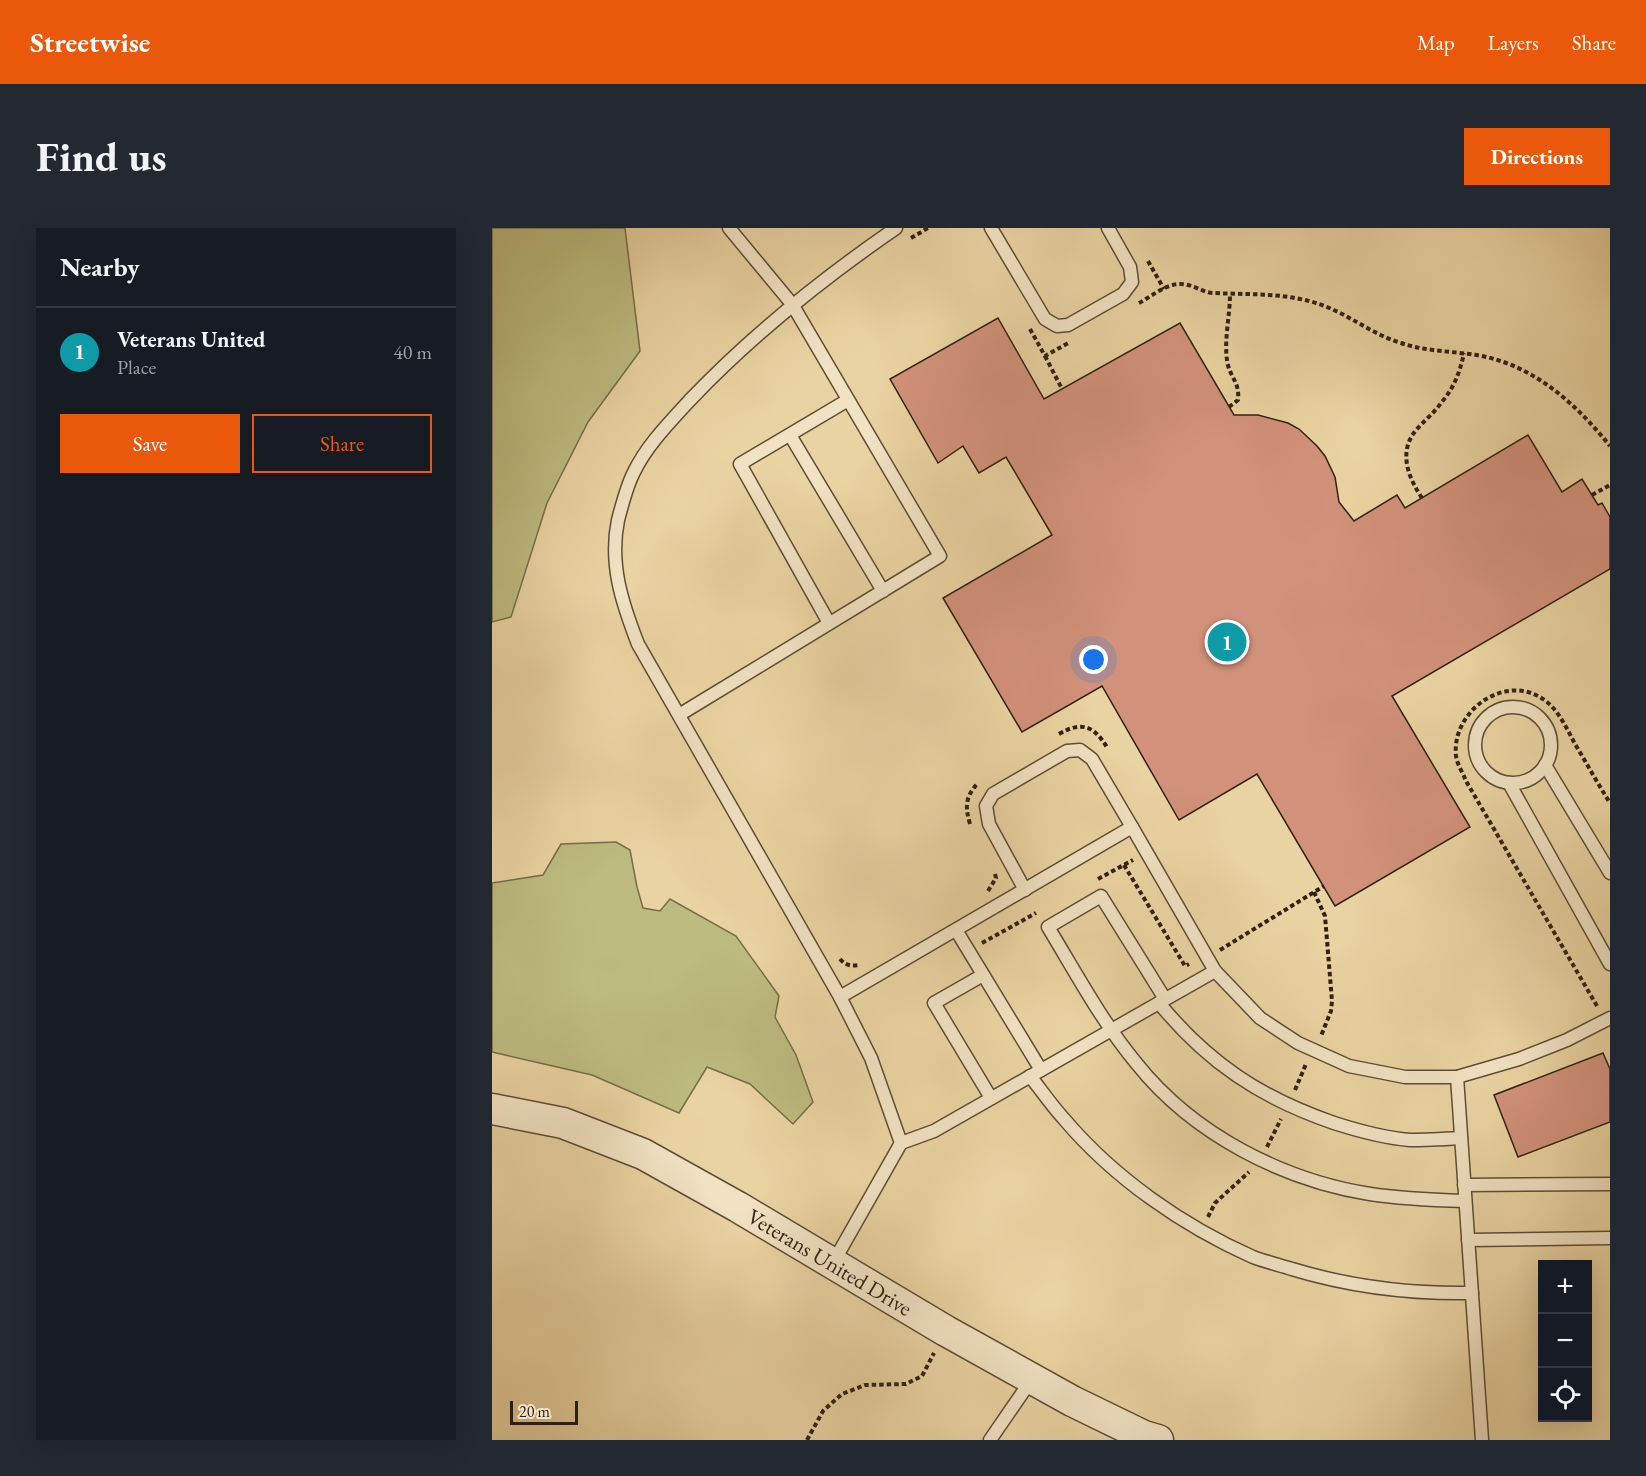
<!DOCTYPE html>
<html lang="en">
<head>
<meta charset="utf-8">
<style>
	body { margin:0; font-family:"EB Garamond",serif; background:#242831; color:#f1f3f6 }
	.controls { position:absolute; right:18px; bottom:18px; display:grid; overflow:hidden; border-radius:0px; box-shadow:0 6px 24px #0002 }
	.controls button { width:54px; height:54px; display:grid; place-items:center; padding:0; border:0; border-bottom:2px solid #363941; background:#171b24; color:#f1f3f6; font:30px sans-serif }
	.scale { position:absolute; left:18px; bottom:15px; width:68px; box-sizing:border-box; padding-left:6px; border:3px solid #302013; border-top:0; font-size:16px; line-height:21px; white-space:nowrap; color:#302013; -webkit-text-stroke:4px #f1e2c3; paint-order:stroke }
	.you { position:absolute; left:602px; top:432px; width:21px; height:21px; margin:-15px; border:4px solid #fff; border-radius:50%; background:#1a73e8; box-shadow:0 0 0 9px #1a73e833 }
	.badge { display:grid; place-items:center; width:39px; height:39px; border-radius:50%; background:#ea580c; color:#fff; font-size:20px; font-weight:700 }
	.pin { position:absolute; translate:-50% -50%; border:3px solid #fff; box-shadow:0 2px 6px #0006 }
	.list { margin:0; padding:0; list-style:none }
	h2 { display:flex; justify-content:space-between; align-items:center; height:78px; margin:0; padding:0 24px; font-size:26px }
	h2 small { font-size:20px; font-weight:400; color:#9ea1a6 }
	.list li { display:grid; grid-template-columns:39px 1fr auto; gap:18px; align-items:center; box-sizing:border-box; height:90px; padding:0 24px; border-top:2px solid #363941 }
	.list b { display:block; font-size:22px; white-space:nowrap }
	.list p { margin:0; font-size:20px; white-space:nowrap; color:#9ea1a6 }
	.list em { font-size:20px; font-style:normal; color:#9ea1a6 }
	.actions { display:flex; gap:12px; padding:18px 24px }
	.actions a { flex:1; padding:14px 0; border:2px solid #ea580c; border-radius:0px; text-align:center; font-size:21px; color:#ea580c }
	.actions .main { background:#ea580c; color:#fff }
	.icon { flex:none; width:33px; height:33px; fill:none; stroke:currentColor; stroke-width:2; stroke-linecap:round; stroke-linejoin:round }
	.map { position:relative; flex:none; width:1118px; height:1212px; overflow:hidden; border-radius:0px }
	header { display:flex; align-items:center; gap:36px; box-sizing:border-box; height:84px; padding:0 30px; background:#ea580c; color:#fff }
	header strong { font-size:28px }
	nav { display:flex; gap:33px; margin-inline-start:auto; font-size:21px }
	.intro { display:flex; align-items:center; justify-content:space-between; box-sizing:border-box; height:144px; padding:0 36px }
	h1 { margin:0; font-size:42px }
	.button { padding:15px 27px; border-radius:0px; background:#ea580c; color:#fff; font-size:21px; font-weight:700 }
	main { display:flex; gap:36px; padding:0 36px }
	aside { flex:1; background:#171b24; border-radius:0px; box-shadow:0 6px 24px #0002 }
	.map>svg:first-child { display:block }
</style>
</head>
<body>
<header>
<strong>Streetwise</strong>
<nav><a>Map</a><a>Layers</a><a>Share</a></nav>
</header>
<div class="intro"><h1>Find us</h1><a class="button">Directions</a></div>
<main>
<aside>
<h2>Nearby<small></small></h2>
<ul class="list">
<li><span class="badge" style="background:#0f9aa8">1</span><div><b>Veterans United</b><p>Place</p></div><em>40 m</em></li>
</ul>
<div class="actions"><a class="main">Save</a><a>Share</a></div>
</aside>
<div class="map">
<svg width="1118" height="1212" viewBox="0 0 1118 1212">
	<rect width="100%" height="100%" fill="#ead3a2"/>
	<filter id="stains"><feTurbulence type="fractalNoise" baseFrequency=".00333" numOctaves="4"/><feColorMatrix values="0 0 0 0 .2 0 0 0 0 .09 0 0 0 0 .02 0 0 0 .5 -.17"/></filter>
	<radialGradient id="worn" r=".72"><stop offset=".6" stop-color="#630" stop-opacity="0"/><stop offset="1" stop-color="#630" stop-opacity=".3"/></radialGradient>
	<!-- green -->
	<g fill="#bdbb80" stroke="#766e4a" stroke-width="1.5">
		<polygon points="0,0 133,0 148,123 96,194 55,275 19,389 0,394"/>
		<polygon points="124,614 138,622 145,659 151,680 168,683 178,671 244,708 287,768 283,789 304,827 321,874 301,896 258,856 215,839 187,885 100,847 0,824 0,655 51,647 69,616"/>
	</g>
	<!-- building -->
	<g fill="#d2917a" stroke="#302013" stroke-width="1.5">
		<polygon points="506,90 552,171 688,95 742,187 766,187 796,195 807,201 825,218 833,228 843,249 847,274 862,293 905,267 913,280 1036,207 1070,264 1090,251 1106,277 1110,275 1118,289 1118,341 900,468 978,599 843,678 765,546 687,592 610,458 530,504 451,370 560,307 514,229 487,245 471,218 446,235 398,151"/>
		<polygon points="1111,825 1118,841 1118,894 1026,929 1002,867"/>
	</g>
	<g fill="none" stroke-linecap="round" stroke-linejoin="round">
		<defs>
			<g id="service">
				<polyline points="499,0 553,91 565,98 576,97 631,66 640,54 638,39 616,0"/>
				<polyline points="298,207 391,363"/>
				<polyline points="337,395 248,236 356,172"/>
				<circle cx="1021" cy="517" r="38"/>
				<polyline points="187,487 448,328 300,76 237,0"/>
				<polyline points="1053,537 1118,645"/>
				<polyline points="1017,555 1118,736"/>
				<polyline points="533,662 497,596 494,578 501,566 575,523 588,522 600,531 640,599"/>
				<polyline points="464,702 549,842"/>
				<polyline points="491,747 442,775 499,870"/>
				<polyline points="348,769 640,599 723,743 768,790 806,815 857,838 913,849 965,849 1027,831 1075,812 1118,790"/>
				<path d="M673 771 609 668 556 699C584 745 610 794 645 836 701 906 790 952 878 966 910 971 941 972 973 973"/>
				<path d="M667 775C716 835 769 870 842 895 867 903 892 910 918 912 935 912 952 911 969 910"/>
				<path d="M538 848C549 862 560 878 572 891 622 950 691 998 761 1029 774 1034 788 1037 800 1041 859 1059 918 1066 980 1065"/>
				<polyline points="965,849 990,1212"/>
				<polyline points="409,915 442,903 723,743"/>
				<polyline points="972,957 1118,956"/>
				<polyline points="976,1012 1118,1010"/>
				<path d="M341 1035 409 915 379 830 348 769 146 416C130 375 117 336 126 292 130 277 135 257 142 244 155 217 178 194 198 172 260 107 330 51 404 0"/>
				<polyline points="498,1212 540,1151"/>
			</g>
			<g id="tertiary">
				<path id="s1" d="M0 881 71 895 151 926 246 979 454 1103 580 1173 652 1208 666 1212"/>
			</g>
		</defs>
		<!-- service casing -->
		<use href="#service" stroke="#5e4d37" stroke-width="15"/>
		<!-- tertiary casing -->
		<use href="#tertiary" stroke="#5e4d37" stroke-width="33"/>
		<!-- path -->
		<g stroke="#302013" stroke-width="4" stroke-dasharray="4.5 3" stroke-linecap="butt">
			<polyline points="419,10 436,0"/>
			<polyline points="656,33 672,61"/>
			<path d="M647 75C662 67 678 52 696 57 705 59 713 65 722 65 761 67 798 64 835 79 860 89 882 107 909 115 935 124 963 123 990 128 1044 139 1085 177 1118 218"/>
			<polyline points="538,101 553,128 578,114"/>
			<polyline points="553,128 570,161"/>
			<path d="M737 179 746 172C748 153 737 149 735 132 732 112 738 87 738 66"/>
			<polyline points="1100,267 1118,257"/>
			<path d="M930 270C916 249 906 224 924 202 932 193 942 185 949 175 962 160 968 144 972 125"/>
			<path d="M567 506C591 492 603 499 616 521"/>
			<path d="M478 596C473 579 473 569 486 555"/>
			<polyline points="632,637 693,738 697,736"/>
			<polyline points="606,651 641,632"/>
			<polyline points="496,663 504,650 503,646"/>
			<polyline points="822,664 833,688 840,773 839,783 829,808"/>
			<polyline points="490,715 544,685"/>
			<polyline points="728,722 832,658"/>
			<path d="M348 731C354 738 359 738 368 737"/>
			<path d="M1105 778 974 553C971 545 965 536 964 528 959 482 1016 442 1055 474 1068 485 1075 501 1083 516 1095 536 1106 556 1118 575"/>
			<polyline points="803,862 814,836"/>
			<polyline points="775,919 789,891"/>
			<polyline points="716,989 723,975 757,944"/>
			<polyline points="315,1212 331,1183 350,1166 373,1157 414,1156 430,1148 442,1125"/>
		</g>
		<!-- service -->
		<use href="#service" stroke="#f1e2c3" stroke-width="12"/>
		<!-- tertiary -->
		<use href="#tertiary" stroke="#f1e2c3" stroke-width="30"/>
	</g>
	<g text-anchor="middle" stroke-width="4.5" stroke-linejoin="round" paint-order="stroke">
		<!-- street labels -->
		<g font-size="22" fill="#302013" stroke="#f1e2c3">
			<text dy="8" stroke="none"><textPath href="#s1" startOffset="374">Veterans United Drive</textPath></text>
		</g>
	</g>
	<rect width="100%" height="100%" filter="url(#stains)"/>
	<rect width="100%" height="100%" fill="url(#worn)"/>
</svg>
<div class="controls">
<button>+</button>
<button>−</button>
<button><svg class="icon" aria-label="locate" viewBox="0 0 24 24"><circle cx="12" cy="12" r="6"/><path d="M12 2v4M12 18v4M2 12h4M18 12h4"/></svg></button>
</div>
<div class="scale">20 m</div>
<div class="you"></div>
<div class="pin badge" style="left:735px;top:414px;background:#0f9aa8">1</div>
</div>
</main>
</body>
</html>
